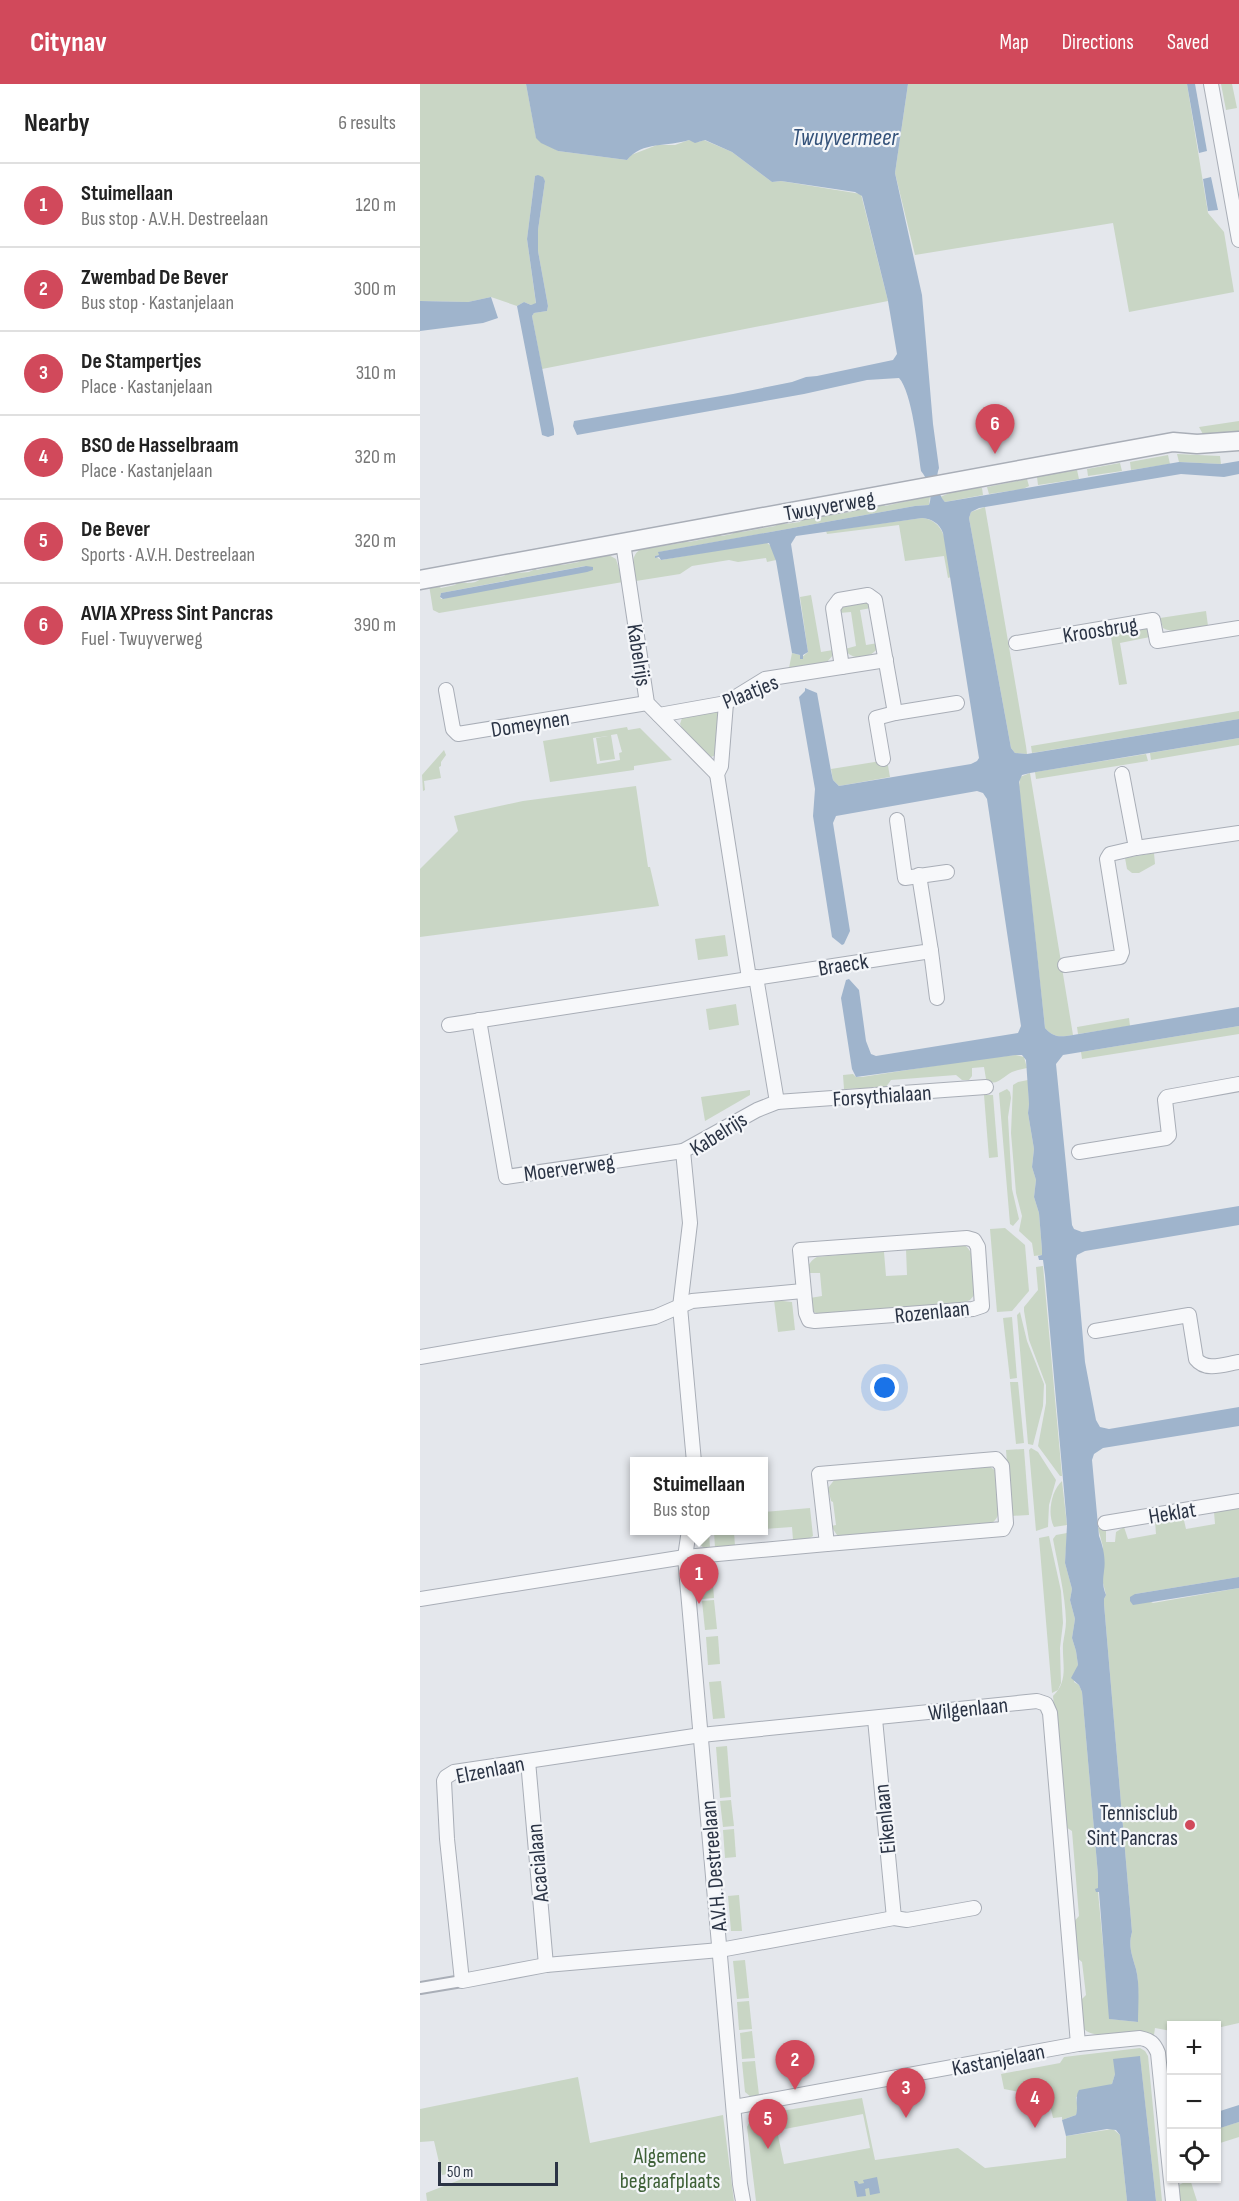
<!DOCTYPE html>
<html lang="en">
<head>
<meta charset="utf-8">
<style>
	body { margin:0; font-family:"Sofia Sans Condensed",sans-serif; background:#f6f6f6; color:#222 }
	.controls { position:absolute; right:18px; bottom:18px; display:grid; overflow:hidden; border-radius:0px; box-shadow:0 2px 4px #0004 }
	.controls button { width:54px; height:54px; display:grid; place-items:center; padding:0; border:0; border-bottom:2px solid #e0e0e0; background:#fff; color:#222; font:30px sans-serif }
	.scale { position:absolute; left:18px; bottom:15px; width:120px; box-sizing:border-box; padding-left:6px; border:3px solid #2b3445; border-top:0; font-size:16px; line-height:21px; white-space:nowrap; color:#2b3445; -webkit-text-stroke:4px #f4f6f9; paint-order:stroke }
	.you { position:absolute; left:465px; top:1304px; width:21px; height:21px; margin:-15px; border:4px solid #fff; border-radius:50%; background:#1a73e8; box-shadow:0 0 0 9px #1a73e833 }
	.badge { display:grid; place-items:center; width:39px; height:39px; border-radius:50%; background:#d1495b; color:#fff; font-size:20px; font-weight:700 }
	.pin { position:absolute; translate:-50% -50px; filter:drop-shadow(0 2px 3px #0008) }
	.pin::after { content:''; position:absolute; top:32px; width:21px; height:18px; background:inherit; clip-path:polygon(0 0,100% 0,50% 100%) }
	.popup { position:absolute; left:210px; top:1373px; width:138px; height:78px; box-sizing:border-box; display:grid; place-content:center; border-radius:0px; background:#fff; filter:drop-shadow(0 2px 4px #0005); font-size:20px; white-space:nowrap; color:#767676 }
	.popup b { font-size:22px; color:#222 }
	.popup::after { content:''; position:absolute; left:50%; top:100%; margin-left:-12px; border:12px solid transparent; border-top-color:#fff }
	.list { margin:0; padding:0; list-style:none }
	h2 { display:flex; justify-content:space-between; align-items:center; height:78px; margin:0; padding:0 24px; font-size:26px }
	h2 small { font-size:20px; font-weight:400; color:#767676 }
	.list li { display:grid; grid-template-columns:39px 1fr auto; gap:18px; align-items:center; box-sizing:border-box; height:84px; padding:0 24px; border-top:2px solid #e0e0e0 }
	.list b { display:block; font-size:22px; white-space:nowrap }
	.list p { margin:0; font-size:20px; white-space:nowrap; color:#767676 }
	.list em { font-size:20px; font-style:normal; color:#767676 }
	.icon { flex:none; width:33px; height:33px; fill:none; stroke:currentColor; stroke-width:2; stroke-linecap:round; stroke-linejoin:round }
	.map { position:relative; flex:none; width:819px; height:2117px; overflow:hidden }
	header { display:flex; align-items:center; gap:36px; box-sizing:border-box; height:84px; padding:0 30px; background:#d1495b; color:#fff }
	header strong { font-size:28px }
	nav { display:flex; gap:33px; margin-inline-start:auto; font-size:21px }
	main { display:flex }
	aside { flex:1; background:#fff }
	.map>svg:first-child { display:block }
</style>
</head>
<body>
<header>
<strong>Citynav</strong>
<nav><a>Map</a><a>Directions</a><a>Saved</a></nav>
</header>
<main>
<aside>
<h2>Nearby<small>6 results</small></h2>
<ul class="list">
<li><span class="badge">1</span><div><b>Stuimellaan</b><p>Bus stop · A.V.H. Destreelaan</p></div><em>120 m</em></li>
<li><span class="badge">2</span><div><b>Zwembad De Bever</b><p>Bus stop · Kastanjelaan</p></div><em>300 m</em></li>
<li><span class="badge">3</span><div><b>De Stampertjes</b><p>Place · Kastanjelaan</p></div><em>310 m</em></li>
<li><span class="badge">4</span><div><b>BSO de Hasselbraam</b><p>Place · Kastanjelaan</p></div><em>320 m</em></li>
<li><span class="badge">5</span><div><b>De Bever</b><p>Sports · A.V.H. Destreelaan</p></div><em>320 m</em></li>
<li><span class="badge">6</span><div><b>AVIA XPress Sint Pancras</b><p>Fuel · Twuyverweg</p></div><em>390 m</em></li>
</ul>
</aside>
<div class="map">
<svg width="819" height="2117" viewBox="0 0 819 2117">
	<rect width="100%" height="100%" fill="#e4e7ec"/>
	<!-- green -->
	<g fill="#c9d6c5" fill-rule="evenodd">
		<polygon points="0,0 106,0 116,53 138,67 207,76 211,71 237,61 255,61 269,56 279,58 284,56 312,68 352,98 361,97 441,110 468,217 122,285 112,232 114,229 127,227 128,222 118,167 118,146 125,97 121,92 115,92 107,155 116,220 111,221 104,218 97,222 71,213 48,218 0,217"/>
		<polygon points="488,0 767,0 788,129 804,148 814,208 709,228 693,139 495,171 475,89"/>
		<polygon points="801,0 812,0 817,24 806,26"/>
		<polygon points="819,337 819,350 784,352 779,343"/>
		<polygon points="757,370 800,372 801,380 759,378"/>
		<polygon points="748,371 750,380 711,386 710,378"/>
		<polygon points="700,379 702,387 668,392 667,385"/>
		<polygon points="657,386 659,395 618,401 617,393"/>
		<polygon points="607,395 609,402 603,405 569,410 567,403"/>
		<polygon points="559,403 562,404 563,411 525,418 520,413 532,408"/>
		<path d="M510 412 509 421 495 422 239 468V471L235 472 241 476 346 458 352 463 356 476 347 478 346 474 318 478 309 476 272 482 260 490 216 497C212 478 209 468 230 461L231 464 261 459 264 457 269 458 294 453 296 450 302 452 312 450 317 445 322 448 355 442 361 438 365 440 380 438 382 433C393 438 400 432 409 429L413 431 430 428 432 426 458 423 463 420 465 422Z"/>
		<polygon points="565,423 606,662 607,670 595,669 591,664 549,434 551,428"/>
		<path d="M502 434C529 436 528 472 531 493L528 494 524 472 485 477 479 441 407 450 406 447Z"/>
		<path d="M185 469 196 475 203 498 19 529 13 526 9 501 16 500 21 504 35 501 37 499C45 498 54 501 60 495L84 492 86 490 109 488 115 485 117 486 140 480 142 481 159 478 162 473ZM165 482 168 484 21 515 20 513 21 509Z"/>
		<polygon points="391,511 401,568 413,566 413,571 407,578 369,584 372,569 380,571 380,575 388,568 380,513"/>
		<path d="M446 517 451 524 440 526 446 561 458 559 457 565C449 575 431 577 425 565L436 562 431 528 419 529C422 518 436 519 446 517Z"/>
		<path d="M786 527 788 542C775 544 755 551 743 544L740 534Z"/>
		<polygon points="725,543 730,548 730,553 700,559 707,600 699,601 690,547"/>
		<polygon points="298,626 300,629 296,671 291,673 263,646 260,640 263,631"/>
		<polygon points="819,627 819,635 612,669 611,662"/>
		<path d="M207 643 208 646 220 644 252 676 214 682V686L130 698 123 657ZM197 650 202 668 199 669 200 676 177 680 173 654 188 652 176 654 180 677 195 675 191 651Z"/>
		<polygon points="819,654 819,661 731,676 730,669"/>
		<polygon points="24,666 26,671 21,678 21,682 19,683 21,694 4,697 5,706 3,707 2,691"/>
		<polygon points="726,670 728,677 616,695 615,688"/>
		<polygon points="467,676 470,693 419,702 413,696 411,685"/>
		<path d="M610 689 653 951C640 953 634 954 625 944L599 703 600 693Z"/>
		<polygon points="216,702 228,783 230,783 239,822 0,853 0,785 38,747 34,732 103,717"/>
		<polygon points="734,769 735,780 719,789 712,789 707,785 705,774"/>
		<polygon points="305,851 308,872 278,876 275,855"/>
		<polygon points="316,920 319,941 289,946 286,925"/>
		<polygon points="709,934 710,942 658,950 657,943"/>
		<polygon points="819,942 819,950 662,975 661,968"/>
		<path d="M596 971 604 973 607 984C602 985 597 986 592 988 582 993 576 1004 566 995L564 983 552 984V992L549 996H542L536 991 471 996 466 1003 424 1005 423 991 433 990 436 993H442L558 975Z"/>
		<polygon points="608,996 609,1020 608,1029 614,1065 612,1083 616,1096 614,1113 619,1129 622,1166 622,1171 614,1172 612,1159 599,1147 602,1132 596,1109 591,1049 593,1001 598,998"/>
		<polygon points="587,1005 590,1008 591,1014 588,1033 592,1105 599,1135 593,1142 590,1140 579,1009"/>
		<polygon points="330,1006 330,1011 285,1037 281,1013"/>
		<polygon points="564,1011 573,1011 578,1073 569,1074"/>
		<polygon points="585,1144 605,1161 609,1207 592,1227 577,1228 570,1145"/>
		<path d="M542 1160C558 1166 554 1195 555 1210L550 1216 541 1220 399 1231 393 1227 390 1214 402 1212 400 1189H388C387 1182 390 1177 397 1173L462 1167 464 1168 466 1192 487 1191 486 1165Z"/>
		<polygon points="623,1182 642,1392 640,1392 618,1362 626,1319 626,1301 609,1256 604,1227 604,1223 618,1206 616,1183"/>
		<polygon points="354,1216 372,1218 375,1246 358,1248"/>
		<polygon points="600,1228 607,1257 624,1300 623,1322 613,1361 608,1360 597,1231"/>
		<polygon points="592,1233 597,1294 590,1295 583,1234"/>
		<polygon points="598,1298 604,1359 596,1360 590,1298"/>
		<polygon points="611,1364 618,1368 636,1396 629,1421 628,1443 616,1447 609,1366"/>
		<polygon points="604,1365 609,1431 591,1432 586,1366"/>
		<path d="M569 1382 576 1387C577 1403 586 1429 572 1439L425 1452 417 1451 411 1442 416 1441 413 1418 411 1417 408 1404 415 1395Z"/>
		<path d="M642 1397 647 1441 634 1443C627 1430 631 1407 642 1397Z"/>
		<path d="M819 1423V1493L715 1510 733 1519 819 1504V1939L797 1944 796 1942H752L751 1947 735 1944 734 1951C716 1945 671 1960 662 1942 659 1936 659 1926 658 1919L666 1911 662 1878 655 1872 652 1840 659 1832 652 1747 643 1741 637 1631H635L633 1612C649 1597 642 1579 643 1560 644 1552 646 1545 646 1537 645 1509 638 1482 633 1455L636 1451 647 1449 645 1479 652 1505 650 1516 655 1535 652 1554 656 1567 658 1581 654 1598 659 1601 662 1608 678 1791V1805H676L678 1808 690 1935 718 1938C717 1921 720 1901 716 1885 712 1871 708 1862 712 1848L684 1520V1515L686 1511 682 1495 683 1463 678 1444 686 1443V1458H695L696 1448 704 1443 708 1455 736 1450 735 1437 763 1432 766 1445 795 1440 794 1428Z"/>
		<polygon points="390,1424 393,1452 388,1455 373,1456 372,1443 344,1445 344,1428"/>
		<polygon points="274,1447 289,1447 290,1464 284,1464 277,1458"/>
		<polygon points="294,1447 332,1447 314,1448 315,1462 295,1464"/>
		<polygon points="629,1452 641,1507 643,1539 640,1564 641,1599 638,1606 632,1609 619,1454"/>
		<polygon points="292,1485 294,1514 282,1515 280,1486"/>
		<polygon points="294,1516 297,1545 285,1546 282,1517"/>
		<polygon points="298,1552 300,1580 288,1581 286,1553"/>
		<polygon points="301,1597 305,1634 293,1635 289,1598"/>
		<polygon points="307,1662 311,1713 300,1714 296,1663"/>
		<polygon points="311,1716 314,1742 303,1743 300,1717"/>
		<polygon points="314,1745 316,1773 305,1774 303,1746"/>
		<polygon points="319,1811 322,1847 311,1847 308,1812"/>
		<polygon points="325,1876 329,1914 317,1915 313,1877"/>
		<polygon points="329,1917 332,1945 319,1946 317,1918"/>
		<polygon points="332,1947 335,1974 322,1975 320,1949"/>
		<polygon points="720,1964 725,1967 728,1972 742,2117 736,2117 720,1973 695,1990 692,2000 656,2013 658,2026 656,2031 642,2036 642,2033 633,2034 627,2008 605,2013 599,2008 584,2005 581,1990 640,1979 644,1973"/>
		<polygon points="335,1977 339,2011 331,2013 325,2008 322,1978"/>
		<polygon points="158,1993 170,2059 303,2031 314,2117 7,2117 6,2109 42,2095 41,2088 22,2091 14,2057 0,2058 0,2025"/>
		<path d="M442 2014 455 2076 538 2064 565 2084 646 2074V2052L693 2045 700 2051 707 2117H336L327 2043 330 2037 329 2032ZM443 2030 450 2064 364 2080 354 2032 362 2031 365 2045Z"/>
		<polygon points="819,2038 819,2053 797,2060 796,2045"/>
		<polygon points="770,2095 777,2117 760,2117 759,2101"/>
	</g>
	<!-- water -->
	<g fill="#9fb4cc">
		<path d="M106 0H488L475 89 502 211 513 340 519 384C515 394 518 411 525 418L759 378 801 380 819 377V390L804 393 761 390 559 424 551 428 549 434 591 664 595 669 607 670 819 635V654L610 689 602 691 599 698 625 944C634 954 640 953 653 951L819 923V942L643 971 636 980 652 1141 654 1145 662 1148 819 1122V1141L665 1167 657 1171 656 1175 665 1278 676 1336 680 1343 689 1345 819 1323V1342L683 1364 674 1370 672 1376 679 1452C683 1462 686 1475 684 1487 683 1496 682 1501 686 1511L684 1515V1520L712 1848C708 1862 712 1871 716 1885 720 1901 718 1921 718 1938L689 1935 679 1808H676L675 1805 678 1804V1791L662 1608 659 1601 651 1594 658 1581 656 1567 652 1554 655 1535 650 1516 652 1505 645 1479 647 1441 625 1191 623 1176H619L618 1172 622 1171V1166L619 1129 614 1113 616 1096 612 1083 614 1065 608 1029 609 1020 606 976 602 971H596L436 993 432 985 421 914 426 896 429 895 439 906 446 957 451 970 456 972 598 949 601 942 567 715 563 709 557 707 416 732 413 739 430 847 424 860 422 861 412 853 393 732 395 705 379 613 385 607V604L397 609 411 687 413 696 419 702 551 680 557 677 559 674 523 449C519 439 512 435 502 434L376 452 371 460 388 568 383 571V575H380V571L372 569 356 477 349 459 241 476 239 473 235 474V472L239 471 238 468 495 422 509 421C513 411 508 395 501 387 498 366 492 308 479 294L447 296 384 310 157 351 153 342 154 337 313 310 372 298 386 293 397 292 473 276 477 270 468 217 442 112 435 108 361 97 352 98 312 68 285 56 275 59 269 56C248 63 222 57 207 76L138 67 121 59 116 54Z"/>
		<polygon points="767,0 775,0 787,67 779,69"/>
		<polygon points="118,91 123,93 125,97 118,146 118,167 128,222 127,227 114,229 112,232 134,345 134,351 128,353 122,351 97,222 104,218 111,221 116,219 107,155 115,92"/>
		<polygon points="791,93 798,126 788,127 783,95"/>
		<polygon points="71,213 78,234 63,239 0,247 0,217 48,218"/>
		<polygon points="166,482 173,483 173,486 167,488 23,515 20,513 21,509"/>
		<polygon points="819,1493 819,1504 713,1521 710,1517 710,1513 715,1510"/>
		<path d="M720 1972 736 2117H707L700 2051 696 2046 687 2045 646 2052 642 2036 656 2031C659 2023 654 2014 659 2006L692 2000 695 1990 693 1975Z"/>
		<polygon points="819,2021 819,2038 797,2045 797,2028"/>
		<polygon points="457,2093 460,2109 450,2111 449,2104 445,2105 446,2112 437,2113 434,2097 437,2097 439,2100 444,2099 443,2096"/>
	</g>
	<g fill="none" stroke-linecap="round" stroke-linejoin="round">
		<defs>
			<polyline id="pedestrian" points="0,1904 42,1897"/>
			<g id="minor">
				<polyline points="791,0 819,156"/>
				<polyline points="203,459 227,619 297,690"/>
				<polyline points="596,559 733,536 737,557 819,544"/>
				<polyline points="422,583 413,524 419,516 448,511 455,516 475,629"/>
				<polyline points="26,606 33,645 38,650 227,619"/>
				<polyline points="306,619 301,682 297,690 329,894"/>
				<polyline points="239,631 306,619 345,595 466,576"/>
				<polyline points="463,675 456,634 475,629 537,619"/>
				<polyline points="477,736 485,794 527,788"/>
				<polyline points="716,764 819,749"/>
				<polyline points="511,867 517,914"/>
				<polyline points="645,881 700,873 702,868 687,775 690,770 716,764 702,690"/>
				<polyline points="59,936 86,1093 263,1067"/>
				<polyline points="29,941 511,867 499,791"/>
				<polyline points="357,1018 566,1003"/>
				<polyline points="659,1068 746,1054 749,1051 745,1016 747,1013 819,1000"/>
				<polygon points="547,1154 554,1156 558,1163 562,1222 553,1225 395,1237 389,1236 386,1229 380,1166"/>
				<path d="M675 1247 769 1231 776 1275C786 1288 805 1280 819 1278"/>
				<polyline points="0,1273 235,1233 272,1217 383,1207"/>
				<polygon points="576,1375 582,1382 586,1439 583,1445 407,1460 399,1390"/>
				<polyline points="274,1378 260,1223 270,1139 263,1067 337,1026 357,1018 336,893"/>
				<polyline points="685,1439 819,1417"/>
				<polyline points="269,1446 265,1473 320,2100 323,2117"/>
				<polyline points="0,1515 265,1473 407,1460"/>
				<polyline points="455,1635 474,1834"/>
				<polyline points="108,1677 126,1881"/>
				<polyline points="554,1824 487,1836 474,1834 300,1866 126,1881 42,1897 27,1755 24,1697 26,1693 34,1688 281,1651 617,1617 626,1620 630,1629 658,1960"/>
				<path d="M314 2023 658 1960 720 1954C730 1956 734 1959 738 1969L753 2117"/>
			</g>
			<polyline id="tertiary" points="0,496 753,358 777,360 819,357"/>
		</defs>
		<!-- pedestrian casing -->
		<use href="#pedestrian" stroke="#a9aeb7" stroke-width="14"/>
		<!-- minor casing -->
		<use href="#minor" stroke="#a9aeb7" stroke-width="16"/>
		<!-- tertiary casing -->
		<use href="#tertiary" stroke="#a9aeb7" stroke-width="21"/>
		<!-- pedestrian -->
		<use href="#pedestrian" stroke="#f7f8fa" stroke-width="10"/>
		<!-- minor -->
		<use href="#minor" stroke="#f7f8fa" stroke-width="14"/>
		<!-- tertiary -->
		<use href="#tertiary" stroke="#f7f8fa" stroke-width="18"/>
	</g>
	<!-- markers -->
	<circle fill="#d1495b" stroke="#f4f6f9" stroke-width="2" cx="770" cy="1741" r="6"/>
	<g text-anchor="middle" stroke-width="4.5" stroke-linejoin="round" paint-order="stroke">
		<!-- street labels -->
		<g font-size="22" fill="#2b3445" stroke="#f4f6f9">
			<text transform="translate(409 421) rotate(-10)" y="8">Twuyverweg</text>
			<text transform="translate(680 545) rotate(-9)" y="8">Kroosbrug</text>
			<text transform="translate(220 571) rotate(81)" y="8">Kabelrijs</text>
			<text transform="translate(330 607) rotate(-22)" y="8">Plaatjes</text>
			<text transform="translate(110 639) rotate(-9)" y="8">Domeynen</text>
			<text transform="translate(423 880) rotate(-9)" y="8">Braeck</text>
			<text transform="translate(462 1011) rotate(-4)" y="8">Forsythialaan</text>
			<text transform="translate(298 1049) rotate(-32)" y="8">Kabelrijs</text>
			<text transform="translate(149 1083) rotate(-8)" y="8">Moerverweg</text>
			<text transform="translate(512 1227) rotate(-6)" y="8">Rozenlaan</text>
			<text transform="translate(752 1428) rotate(-9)" y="8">Heklat</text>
			<text transform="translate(548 1624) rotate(-6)" y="8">Wilgenlaan</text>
			<text transform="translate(70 1685) rotate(-11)" y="8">Elzenlaan</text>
			<text transform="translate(464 1735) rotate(-96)" y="8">Eikenlaan</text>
			<text transform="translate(117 1779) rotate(-95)" y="8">Acacialaan</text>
			<text transform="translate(293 1782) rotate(-95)" y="8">A.V.H. Destreelaan</text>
			<text transform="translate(578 1975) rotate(-11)" y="8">Kastanjelaan</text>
		</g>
		<!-- poi labels -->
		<g font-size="22" fill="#2b3445" stroke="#f4f6f9" text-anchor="end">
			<text x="758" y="1736">Tennisclub<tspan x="758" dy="25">Sint Pancras</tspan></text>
		</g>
		<!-- park labels -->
		<g font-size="22" fill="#3f6138" stroke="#f4f6f9">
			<text x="250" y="2079">Algemene<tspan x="250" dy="25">begraafplaats</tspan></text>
		</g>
		<!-- water labels -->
		<g font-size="24" font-style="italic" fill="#34527a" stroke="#f4f6f9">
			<text x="425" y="61">Twuyvermeer</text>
		</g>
	</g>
</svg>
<div class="controls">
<button>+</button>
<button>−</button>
<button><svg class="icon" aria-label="locate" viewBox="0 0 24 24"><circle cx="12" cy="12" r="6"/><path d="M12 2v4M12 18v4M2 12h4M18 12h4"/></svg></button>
</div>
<div class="scale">50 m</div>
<div class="you"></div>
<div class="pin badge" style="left:279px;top:1520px">1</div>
<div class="popup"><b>Stuimellaan</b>Bus stop</div>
<div class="pin badge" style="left:375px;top:2006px">2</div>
<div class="pin badge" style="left:486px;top:2034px">3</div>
<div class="pin badge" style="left:615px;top:2044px">4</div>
<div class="pin badge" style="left:348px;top:2065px">5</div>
<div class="pin badge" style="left:575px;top:370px">6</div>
</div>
</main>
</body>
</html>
